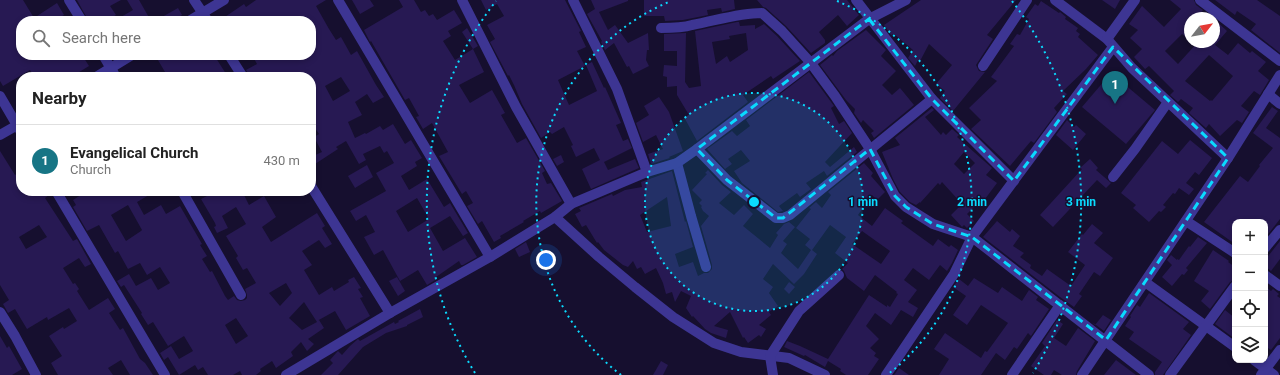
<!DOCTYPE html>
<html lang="en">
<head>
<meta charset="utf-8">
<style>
	body { margin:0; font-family:Roboto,sans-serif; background:#f2f2f2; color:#222 }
	.controls { position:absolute; right:12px; bottom:12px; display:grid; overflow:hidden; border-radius:8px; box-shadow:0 2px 6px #0003 }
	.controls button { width:36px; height:36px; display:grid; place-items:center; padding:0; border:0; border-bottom:1px solid #e0e0e0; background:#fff; color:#222; font:20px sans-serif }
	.compass { position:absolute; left:1184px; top:12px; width:36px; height:36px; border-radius:50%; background:#fff; box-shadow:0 2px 6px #0003; rotate:59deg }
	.you { position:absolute; left:546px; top:260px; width:14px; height:14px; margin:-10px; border:3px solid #fff; border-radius:50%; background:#1a73e8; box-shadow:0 0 0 6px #1a73e833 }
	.badge { display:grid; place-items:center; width:26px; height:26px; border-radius:50%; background:#177585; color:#fff; font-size:13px; font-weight:700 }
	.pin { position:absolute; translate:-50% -33px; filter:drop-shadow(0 1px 2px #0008) }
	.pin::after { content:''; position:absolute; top:21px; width:14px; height:12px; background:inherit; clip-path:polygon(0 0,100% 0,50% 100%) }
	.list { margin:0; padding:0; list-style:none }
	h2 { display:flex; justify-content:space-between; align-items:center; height:52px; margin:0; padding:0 16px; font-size:17px }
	h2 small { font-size:13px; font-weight:400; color:#767676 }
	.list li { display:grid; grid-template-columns:26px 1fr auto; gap:12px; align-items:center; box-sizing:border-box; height:72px; padding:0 16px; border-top:1px solid #e0e0e0 }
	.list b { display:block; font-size:15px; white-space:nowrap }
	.list p { margin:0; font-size:13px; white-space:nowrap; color:#767676 }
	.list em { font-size:13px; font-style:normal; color:#767676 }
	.icon { flex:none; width:22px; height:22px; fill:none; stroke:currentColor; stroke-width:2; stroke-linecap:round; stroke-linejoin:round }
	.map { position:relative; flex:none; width:1280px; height:375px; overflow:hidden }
	.search { position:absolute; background:#fff; box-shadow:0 2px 6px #0003; left:16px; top:16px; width:300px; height:44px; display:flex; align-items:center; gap:10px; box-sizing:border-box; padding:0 14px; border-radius:16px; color:#767676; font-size:15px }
	.panel { position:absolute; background:#fff; box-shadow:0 2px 6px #0003; left:16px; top:72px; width:300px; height:124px; border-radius:16px }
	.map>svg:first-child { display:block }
</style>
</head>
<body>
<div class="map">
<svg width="1280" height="375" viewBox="0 0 1280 375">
	<rect width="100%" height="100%" fill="#160f2f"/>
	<!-- building -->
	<g fill="#271953" fill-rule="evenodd">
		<polygon points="0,0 23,0 34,18 57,3 64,15 59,18 61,21 21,21 21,55 82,55 89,66 71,77 34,77 30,70 3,86 0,81"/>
		<polygon points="77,0 121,0 110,6 116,15 105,21 97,21 94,17 88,20"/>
		<polygon points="127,0 139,0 151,21 114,21 133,10"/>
		<path d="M256 0H326L316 6 329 29 336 40 341 37 351 55 357 51 376 85 384 97 373 103 367 94 355 102 362 115 348 122 355 138 365 133 366 134 380 126 383 130 393 124 405 144 411 140 422 158 415 162 417 166 401 176 409 190 427 179 444 207 450 203 468 233 463 236 450 216 430 228 443 251 465 238 477 257 463 265H461L459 261 436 277 437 279 427 285 418 270 400 281 383 250 374 255 364 237 375 232 366 215 356 221 350 211 386 191 376 173 394 163 387 151 384 153 380 146 363 154 366 160 359 164 346 141 336 147 338 149 315 164 311 157 322 152 314 137 319 134 311 122V77H250L246 70 257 64 252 55H311V21H219L244 4 246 7ZM341 77 350 91 333 101 325 86ZM417 198 429 219 408 232 396 211Z"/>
		<polygon points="352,0 370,0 374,6 360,14"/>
		<polygon points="399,0 414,0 421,12 425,10 429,16 433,14 437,20 454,10 462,23 448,31 451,36 443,41 455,60 473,49 484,72 459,85 470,103 492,90 505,113 501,115 517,143 526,138 545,171 542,173 547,184 551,183 562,201 541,213 540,211 523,221 524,222 500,236 501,238 494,242 482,221 478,224 467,206 473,203 466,191 462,194 439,156 448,152 432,123 423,129 416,117 419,116 409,98 405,100 371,41 370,42 364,30 403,7"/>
		<polygon points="481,0 565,0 581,31 579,32 586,47 577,51 585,66 558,80 569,105 597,91 586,65 592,62 604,88 605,87 621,123 616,125 623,141 628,139 632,148 604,162 608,170 635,159 639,168 591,189 582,169 600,160 594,148 576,157 571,146 573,145 564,127 552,134 550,132 541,138 522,104 514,85 509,75 508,76 490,42 495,39 487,25 504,16 497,4 486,10"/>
		<polygon points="591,0 628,0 628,1 599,12 608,30 615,25 628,43 648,33 649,50 647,50 646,60 649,66 633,74 629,66 627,67 614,43 605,50 601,42 602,41 587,14 595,9"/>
		<polygon points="644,0 734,0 735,9 722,12 721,8 707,10 708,15 683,20 665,21 664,16 644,16"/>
		<polygon points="757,0 847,0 859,15 847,26 838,15 819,32 825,40 825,43 811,53 786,26 766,8 763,7"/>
		<polygon points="921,0 1016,0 987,35 993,39 976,65 979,71 985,72 953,111 940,98 945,91 936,84 952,65 929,44 920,61 918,60 915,66 908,58 913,50 894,34 891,35 884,25"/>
		<polygon points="1102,0 1120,0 1115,9"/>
		<path d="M1170 0H1194L1196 5 1203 10 1196 18H1190V40L1182 34 1165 51 1178 64 1198 42H1211L1214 44V19L1227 31 1215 45 1228 55 1238 43 1250 53 1252 51 1266 62 1258 71 1269 80 1260 95 1254 91 1241 106 1249 112 1242 123 1237 120 1220 136 1209 124 1206 128 1189 113 1193 108 1181 99 1178 102 1170 95 1174 91 1149 66 1145 69 1134 57 1142 49 1130 38 1138 30 1129 24 1142 6 1164 27 1181 9ZM1209 55 1233 76 1212 101 1211 100 1210 101 1185 81Z"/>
		<polygon points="1215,0 1257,0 1280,16 1280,53 1251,30 1256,24 1237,11 1235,15"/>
		<polygon points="1041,1 1059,13 1060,12 1066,17 1065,19 1078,28 1076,31 1080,34 1078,37 1098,55 1086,69 1063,91 1067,94 1054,108 1057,112 1034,143 1031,141 1010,166 971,129 981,120 969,108 997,81 991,77 1014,46 1010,44 1017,34 1020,35 1029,19 1026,17 1035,4 1038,6"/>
		<polygon points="178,8 182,15 171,21 155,21"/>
		<path d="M737 22H739L740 26 755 25V29L764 24 777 36 800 61 773 79 771 76 743 95 748 102 697 141 684 117 689 115 677 95V86L667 87V77L663 76 664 65 677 66V51H664V34L686 33 685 82 689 88 701 86 695 31ZM746 33 748 50 730 62 727 56 716 64 712 42 730 39 729 36Z"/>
		<polygon points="467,28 478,46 473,49 462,32"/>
		<polygon points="866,30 886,50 881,56 896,71 882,85 892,95 900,88 914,105 874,138 871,133 874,131 863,120 861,123 854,113 855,109 846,100 820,65 825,61 832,55 833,56 837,51"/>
		<polygon points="155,55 214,55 228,77 168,77"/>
		<polygon points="809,72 834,106 831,108 839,124 844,121 852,133 825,162 830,167 854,147 857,152 827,176 824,171 806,183 811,189 800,197 797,193 779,206 783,211 778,212 742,183 734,171 750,161 741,150 728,159 732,164 725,169 707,149 732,131 737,136 750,126 746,120"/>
		<polygon points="1111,73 1155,110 1126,144 1082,107"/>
		<polygon points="659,97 669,112 683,151 669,157 670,158 651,164 648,154 663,149 656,135 643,142 636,123 649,115 644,106"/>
		<polygon points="1272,107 1278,111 1266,128 1280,138 1280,219 1265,238 1265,222 1235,222 1235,244 1204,222 1240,176 1248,182 1260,166 1259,165 1273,148 1253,133"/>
		<path d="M932 108 934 110 925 117 941 135 943 132 946 135 952 129 959 135 957 137 992 168 986 175 997 183 985 199 983 198 967 214 974 221 967 228 964 225 962 227 951 215 962 204 942 182 940 185 938 183 920 203V202L916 205 910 202 900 192 893 179 882 152 900 145 895 138ZM964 152 975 163 964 174 954 164Z"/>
		<polygon points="1067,120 1074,127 1076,125 1086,134 1073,150 1056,135"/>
		<polygon points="1190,140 1212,158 1199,175 1195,172 1186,183 1194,189 1189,195 1179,188 1175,194 1173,193 1163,205 1166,207 1161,212 1159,211 1149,222 1133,208 1136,205 1121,193 1162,141 1178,154"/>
		<path d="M0 151 15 175 21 171V191H50V194L45 198 73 241 77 239 91 264 85 267 79 258 63 268 73 284 75 283 79 289 77 291 89 310 108 298 115 309 109 313 120 330 123 328 140 359 145 363 153 375H130L121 360 108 368 113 375H58L51 363 62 356 49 336 63 327 64 329 77 321 69 308 48 320 47 317 27 329 15 309 8 313 3 304 9 300 0 285ZM39 225 47 237 26 249 19 237Z"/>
		<polygon points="561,155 564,162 557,166 553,159"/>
		<polygon points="1090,159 1098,168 1096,170 1111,183 1106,188 1097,180 1053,227 1040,215 1082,169 1080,168"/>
		<path d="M864 163 873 173 871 176 885 192 877 200 872 195 858 215 872 226 885 208 903 221 901 223 933 246 938 239 949 247 951 245 958 250 952 263 947 271 940 265 929 280 913 268 904 280 917 290 908 302 918 308 913 317 901 310 891 325 875 313 866 326 879 339 870 348 876 353 874 356 879 359 868 375H846L840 371 841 369 828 361 825 367 805 355 804 356 784 347 787 341 800 346 828 359 869 295 887 307V305L890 307 898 294 896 293 897 292 875 275 864 291 847 278 844 271 842 269 848 263 835 253 846 237 830 225 812 250 817 254 804 274 794 284 773 264 763 279 773 287 769 293 778 306 769 312 771 315 759 325 766 329 761 337 759 335 748 343 744 337 743 338 730 312 714 326 728 330 726 338 711 333 705 329 693 316 692 317 686 308 691 296 681 291 675 302 672 292 666 294 663 283 656 268 645 274 641 267 637 269 633 261 628 267 623 265 604 250 598 242 597 243 586 225 582 227 575 214 581 211 579 208 612 194 613 196 625 190 642 187 641 182 672 171 685 222 686 221 693 247 675 254 679 267 693 262 698 276 704 273H708L712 269V265L701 226 709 216 703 211 701 207 702 206 699 203 702 200 692 190 707 174 705 173 708 170 722 185 731 192 719 203 734 215 744 205 753 214 743 226 770 248 778 235 776 233 784 224 789 222 795 227 783 241 787 244 781 253 798 269 811 250 805 245 810 239 796 228 811 209 809 208 816 202 822 208 831 195 828 192ZM667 197 671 226 647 232 640 215ZM862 231 890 251 881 264 852 244Z"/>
		<polygon points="367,165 373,177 355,188 348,176"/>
		<path d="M78 191H156L137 202 144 215 161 205 166 214 180 206 202 244 200 245 207 256 202 259 210 272 212 271 225 296 228 300 234 296 237 300 241 301 245 300 247 298V295L245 289 256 283 247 268 243 270 236 258 238 256 226 236 246 224 236 207 222 216 228 228 217 233 214 227 216 226 215 223 201 199 207 196 204 191H242L249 205 264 196 276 217 262 227 271 242 317 213 325 226 322 228 332 244 325 248 319 240 302 251 312 265 304 270 319 295 332 287 334 291 349 282 348 280 354 277 361 288 358 289 363 297 360 298 370 316 346 330 335 311 317 321 319 320 324 328 308 339 314 344 307 351 301 342 291 352 293 356 276 368 272 361 260 369 261 371 256 375H242L240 371 233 375H208L203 367 198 370 195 365 179 375 168 357 164 360 160 353 171 346 179 359 193 351 184 336 168 346 153 322 148 325 141 314 142 313 124 285 121 287 117 281 129 274 136 286 151 278 158 290 170 283 160 267 147 275 140 263 128 269 118 251 115 253 99 225 87 231 73 207 76 205 73 200 81 195ZM128 205 142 230 141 231 126 241 111 215ZM286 283 292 293 280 306 269 293ZM304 302 317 322 302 330 289 318ZM236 318 248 336 236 344 225 325Z"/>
		<polygon points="997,221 1010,232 1012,229 1020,236 1013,246 1024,253 1020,257 1031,265 1030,268 1042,276 1047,269 1071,286 1085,265 1068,252 1082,234 1083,235 1092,224 1103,233 1094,243 1113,258 1100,276 1094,272 1079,294 1082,296 1074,307 1060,297 983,237"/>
		<polygon points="1198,237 1207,243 1186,268 1188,270 1184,275 1182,274 1172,286 1162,277 1172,265 1167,260 1171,255 1177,260 1177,259 1179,260 1189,246 1190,247"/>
		<polygon points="1280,241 1280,259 1271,271 1265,266 1265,260"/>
		<polygon points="526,242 530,252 519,257 515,249"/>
		<polygon points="1213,250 1229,261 1228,262 1235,267 1235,280 1230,282 1210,309 1201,301 1209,291 1194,281"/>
		<polygon points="397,277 405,291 398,296 389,281"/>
		<polygon points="974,278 998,293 1002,287 1022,301 1029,290 1038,297 1036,300 1049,309 1031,336 1028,333 1017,349 1014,347 1005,360 996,353 981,375 939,375 949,359 934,349 945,333 981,358 985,351 987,352 1008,323 981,305 967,325 953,315 966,296 953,287 959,279 968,286"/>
		<polygon points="789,282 795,287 789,294 784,289"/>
		<polygon points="1265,286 1271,291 1273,289 1279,294 1277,296 1280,298 1280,338 1271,350 1265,346"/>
		<polygon points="1149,293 1189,322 1183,329 1191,335 1163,375 1155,375 1155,372 1162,362 1129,339 1134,332 1125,326 1131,317 1130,316 1137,305 1140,307"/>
		<polygon points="420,309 423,317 407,325 407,326 386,333 363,347 338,375 321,375 333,363 330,360 337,352 338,351 342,355 350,346 358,339 360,341 394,322 395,324 399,322 398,321"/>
		<polygon points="1225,310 1235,318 1235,339 1215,324"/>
		<polygon points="1103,315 1111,320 1104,331 1092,322 1095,325"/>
		<polygon points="1057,320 1063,324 1054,338 1066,346 1078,328 1095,341 1077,371 1076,375 1062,375 1054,370 1051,375 1044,375 1031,366 1045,346 1042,343"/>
		<polygon points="0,336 7,348 9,346 22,369 12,375 0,375"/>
		<polygon points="1116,360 1136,375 1104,375"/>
		<polygon points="661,361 668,365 663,375 653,375"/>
		<polygon points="899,368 909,375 894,375"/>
	</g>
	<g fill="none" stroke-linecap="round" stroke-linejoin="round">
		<!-- minor -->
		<g stroke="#3d3593" stroke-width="10">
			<polyline points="69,0 82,21"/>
			<polyline points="194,0 208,21"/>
			<polyline points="338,0 490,257"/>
			<polyline points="462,0 516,107 571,204"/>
			<polyline points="573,0 617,89 647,172"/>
			<polyline points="856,0 932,99 1014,181"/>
			<polyline points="1055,0 1107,39 1132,68 1228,158"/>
			<polyline points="1200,0 1280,61"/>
			<polyline points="189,21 224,0"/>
			<path d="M661 28C671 28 682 28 692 25 715 21 738 13 762 13L782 31 810 62 835 96 870 149 895 196 906 207 933 224 972 237 1149 375"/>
			<polyline points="1107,39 1135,0"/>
			<polyline points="103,55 116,77"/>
			<polyline points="229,55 243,77"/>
			<polyline points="983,66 1027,0"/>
			<polyline points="96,77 132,55"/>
			<polyline points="1268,94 1280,104"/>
			<polyline points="0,96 21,132"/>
			<polyline points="0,135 21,123"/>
			<polyline points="697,149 727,180 776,218 783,218 790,215 932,99"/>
			<polyline points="677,163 691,216 706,267"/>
			<polyline points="1113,177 1135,149 1168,102"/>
			<polyline points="311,186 390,313"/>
			<polyline points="56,191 165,375"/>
			<polyline points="182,191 241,295"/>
			<polyline points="555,217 599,257 635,287 673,317 714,343 741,352 789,358 825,375"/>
			<polyline points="1186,221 1235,253"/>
			<polyline points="1265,248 1280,230"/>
			<polyline points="1265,275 1280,286"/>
			<polyline points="1145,282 1235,347"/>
			<polyline points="0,312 15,336 36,375"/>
			<polyline points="1254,360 1274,375"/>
			<polyline points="286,375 390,313 490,257 555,217 571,204 647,172 677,163 697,149 869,19 906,0"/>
			<polyline points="773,375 770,356 799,311 839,275"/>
			<polyline points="886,375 954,274 972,237 1113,47"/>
			<polyline points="1012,375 1060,305"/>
			<polyline points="1082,375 1228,158 1280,75"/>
			<polyline points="1170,375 1235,286"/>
			<polyline points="1261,375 1280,350"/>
		</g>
	</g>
	<!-- marked area -->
	<path fill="none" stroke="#0adbff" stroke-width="3" stroke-dasharray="8 5" stroke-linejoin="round" d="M869 19 932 99 1014 181 1113 47 1228 158 1106 340 972 237 933 224 906 207 895 196 870 149 783 218H776L727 180 697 149Z"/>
	<!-- distance rings -->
	<circle cx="754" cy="202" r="109" fill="#0adbff" fill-opacity=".12"/>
	<g fill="none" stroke="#0adbff" stroke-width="2" stroke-dasharray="2 4">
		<circle cx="754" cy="202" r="109"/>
		<path d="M621 375A218 218 0 0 1 671 1M837 1A218 218 0 0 1 887 375"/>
		<path d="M475 373A327 327 0 0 1 496 1M1012 1A327 327 0 0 1 1033 373"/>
	</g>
	<circle cx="754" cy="202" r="6" fill="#0adbff" stroke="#160f2f" stroke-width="2"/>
	<g font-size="12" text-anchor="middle" font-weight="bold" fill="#0adbff" stroke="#160f2f" stroke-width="3" stroke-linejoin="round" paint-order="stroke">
		<text x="863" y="206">1 min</text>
		<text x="972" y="206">2 min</text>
		<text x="1081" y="206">3 min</text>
	</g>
</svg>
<div class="controls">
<button>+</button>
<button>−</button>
<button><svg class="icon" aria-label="locate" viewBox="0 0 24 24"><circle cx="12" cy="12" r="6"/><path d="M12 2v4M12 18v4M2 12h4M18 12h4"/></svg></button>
<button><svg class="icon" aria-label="layers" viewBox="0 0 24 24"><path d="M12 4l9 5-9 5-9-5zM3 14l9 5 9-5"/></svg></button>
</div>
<svg class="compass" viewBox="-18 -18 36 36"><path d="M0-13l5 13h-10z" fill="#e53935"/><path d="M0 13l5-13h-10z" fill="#767676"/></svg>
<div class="you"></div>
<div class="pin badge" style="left:1115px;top:104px">1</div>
<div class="search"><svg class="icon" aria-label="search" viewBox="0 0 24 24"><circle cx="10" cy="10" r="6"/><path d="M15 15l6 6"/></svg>Search here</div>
<section class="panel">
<h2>Nearby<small></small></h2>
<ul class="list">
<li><span class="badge">1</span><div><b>Evangelical Church</b><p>Church</p></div><em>430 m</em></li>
</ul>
</section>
</div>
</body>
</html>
